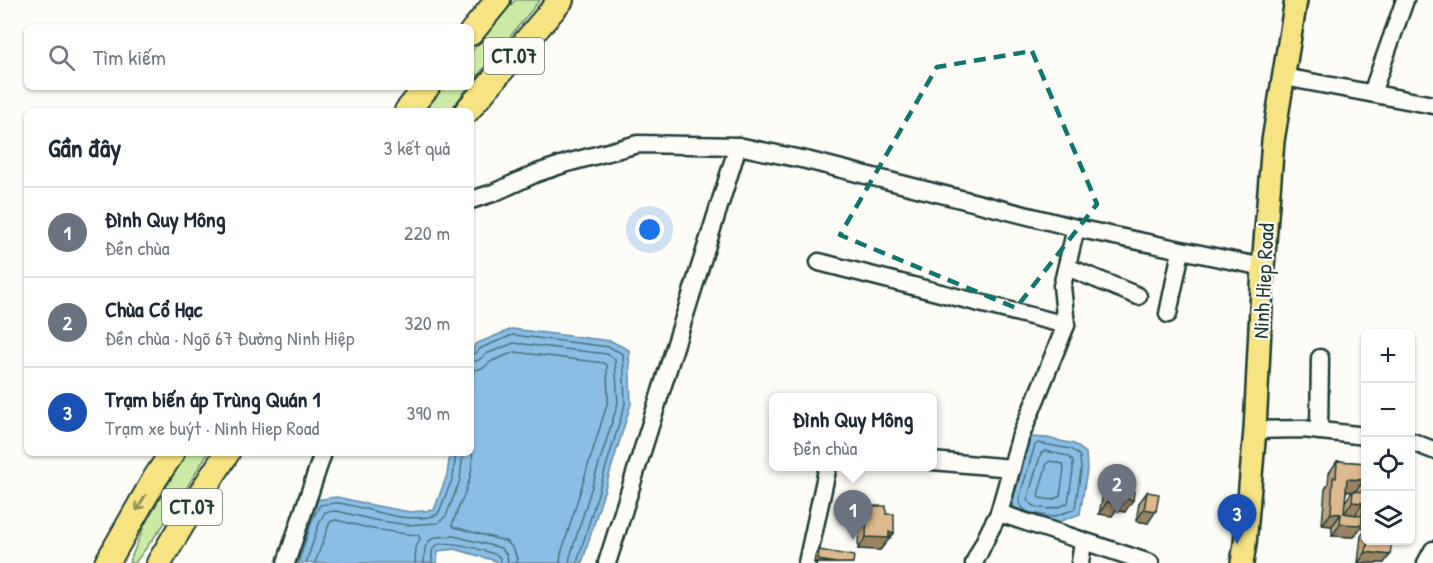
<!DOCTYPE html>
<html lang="vi">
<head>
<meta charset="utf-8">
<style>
	body { margin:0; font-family:"Patrick Hand",sans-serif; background:#f2f2f3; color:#1f2937 }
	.controls { position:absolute; right:18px; bottom:18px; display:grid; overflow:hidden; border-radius:9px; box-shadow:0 2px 4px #0004 }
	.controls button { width:54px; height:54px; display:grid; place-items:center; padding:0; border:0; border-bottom:2px solid #e0e1e3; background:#fff; color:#1f2937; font:30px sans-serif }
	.you { position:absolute; left:650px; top:230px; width:21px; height:21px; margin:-15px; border:4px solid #fff; border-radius:50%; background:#1a73e8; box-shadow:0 0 0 9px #1a73e833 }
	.badge { display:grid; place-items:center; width:39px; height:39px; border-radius:50%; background:#0b8043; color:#fff; font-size:20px; font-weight:700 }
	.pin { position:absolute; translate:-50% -50px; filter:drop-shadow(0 2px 3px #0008) }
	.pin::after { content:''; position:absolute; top:32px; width:21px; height:18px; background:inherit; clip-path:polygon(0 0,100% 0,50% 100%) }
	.popup { position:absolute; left:769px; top:393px; width:168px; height:78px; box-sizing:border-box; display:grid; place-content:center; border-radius:9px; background:#fff; filter:drop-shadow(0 2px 4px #0005); font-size:20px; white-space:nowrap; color:#747a83 }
	.popup b { font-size:22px; color:#1f2937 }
	.popup::after { content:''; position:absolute; left:50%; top:100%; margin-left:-12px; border:12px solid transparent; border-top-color:#fff }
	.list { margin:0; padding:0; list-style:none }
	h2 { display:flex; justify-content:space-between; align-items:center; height:78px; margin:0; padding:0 24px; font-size:26px }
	h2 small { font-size:20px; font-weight:400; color:#747a83 }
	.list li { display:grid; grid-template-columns:39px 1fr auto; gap:18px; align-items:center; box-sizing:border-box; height:90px; padding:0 24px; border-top:2px solid #e0e1e3 }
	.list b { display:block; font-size:22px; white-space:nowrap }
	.list p { margin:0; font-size:20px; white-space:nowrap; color:#747a83 }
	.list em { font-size:20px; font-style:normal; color:#747a83 }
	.icon { flex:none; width:33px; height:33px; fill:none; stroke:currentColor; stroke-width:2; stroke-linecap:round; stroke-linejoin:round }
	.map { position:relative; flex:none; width:1433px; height:563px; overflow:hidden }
	.search { position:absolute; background:#fff; box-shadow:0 2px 4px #0004; left:24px; top:24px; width:450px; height:66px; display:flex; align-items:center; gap:15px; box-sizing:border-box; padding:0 21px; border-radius:9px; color:#747a83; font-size:22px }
	.panel { position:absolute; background:#fff; box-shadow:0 2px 4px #0004; left:24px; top:108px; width:450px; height:348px; border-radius:9px }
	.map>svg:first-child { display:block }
</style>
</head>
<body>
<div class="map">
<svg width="1433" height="563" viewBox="0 0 1433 563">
	<rect width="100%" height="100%" fill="#fdfcf7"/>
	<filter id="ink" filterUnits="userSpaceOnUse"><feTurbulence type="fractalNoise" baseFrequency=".0167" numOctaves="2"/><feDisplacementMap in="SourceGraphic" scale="12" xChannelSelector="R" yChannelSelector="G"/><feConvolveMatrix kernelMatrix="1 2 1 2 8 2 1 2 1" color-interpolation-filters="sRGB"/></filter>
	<g filter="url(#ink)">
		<!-- green -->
		<g fill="#c9eba4" stroke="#74946c" stroke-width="1.5">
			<polygon points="515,0 540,0 471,84 471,52"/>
			<polygon points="443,87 468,87 450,111 424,111"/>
			<polygon points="186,453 208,453 164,524 135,563 129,563 145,524"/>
		</g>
		<!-- water -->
		<g fill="#8abee7" stroke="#5f8a9f" stroke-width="1.5">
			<polygon points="512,329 611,341 629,350 631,404 582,563 497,563 496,561 455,549 438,551 437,563 292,563 315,500 337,497 377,506 410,512 434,510 447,475 450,453 471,453 471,357 475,344"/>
			<polygon points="1031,437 1047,438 1074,444 1086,453 1087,470 1080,514 1053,524 1024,517 1014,508 1013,500"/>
		</g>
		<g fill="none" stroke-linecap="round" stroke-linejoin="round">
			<!-- shore -->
			<g stroke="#4a717c" stroke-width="1.5">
				<polyline points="471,354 476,353 481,348 513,335 609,347 623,354 625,404 577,563"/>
				<polyline points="471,362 479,360 486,354 514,343 607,354 615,359 618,403 570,557 569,563"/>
				<polyline points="471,371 483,368 492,361 515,352 604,363 607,365 608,401 561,554 560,563"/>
				<polygon points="1038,443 1071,449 1080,456 1081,470 1075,508 1073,510 1052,517 1027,512 1020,505 1019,499 1035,445"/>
				<path d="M471 446C478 473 460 501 452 525L454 527 505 541C513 546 517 553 517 563"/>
				<path d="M1045 451 1068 456 1073 461V470L1068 503C1056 510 1036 512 1027 500L1041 453Z"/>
				<polygon points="1050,461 1063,464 1064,469 1060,496 1052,500 1039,498 1038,495 1047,463"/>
				<path d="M298 563 313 518 320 505C326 504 333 503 339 503 371 508 404 525 437 515L439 512 453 477 456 453"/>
				<polyline points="306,563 320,521 325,512 337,511 374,520 408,525 438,523 446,516 460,480 463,453"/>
				<polyline points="315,563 330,522 336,520 373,529 407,534 418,535 420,538 416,548 415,563"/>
				<polyline points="424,563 425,548 429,541 436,537 454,536 501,548 507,555 508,563"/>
				<path d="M432 563C432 559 431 552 433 549 439 535 485 551 497 555L500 558 501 563"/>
			</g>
			<defs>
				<g id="minor">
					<polyline points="1284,77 1433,105"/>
					<polyline points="1372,93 1405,0"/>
					<polyline points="471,200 493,193 537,173 567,163 638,144 738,146 806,160 1076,228 1263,267"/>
					<polyline points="819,262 1066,325"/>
					<polyline points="1067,267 1138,296"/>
					<polyline points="1168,314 1181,251"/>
					<polyline points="1255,430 1303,429 1366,436"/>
					<polyline points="1319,431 1320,358"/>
					<polyline points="1410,441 1433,450"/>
					<polyline points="932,461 1012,468"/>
					<polyline points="999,513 1150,563"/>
					<polyline points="286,563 323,453"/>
					<polyline points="607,563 738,146"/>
					<polyline points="807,563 828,466"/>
					<polyline points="974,563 990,530 999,513 1020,438 1066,325 1062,286 1076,228"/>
					<polyline points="1080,563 1083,542"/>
					<polyline points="1426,563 1433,550"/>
				</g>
				<polyline id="major" points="1242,563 1245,544 1255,430 1263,267 1273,141 1296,0"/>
				<g id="highway">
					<polyline points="471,33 498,0"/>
					<polyline points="407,111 427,87"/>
					<polyline points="467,111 561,0"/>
					<polyline points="107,563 156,477 172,453"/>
					<polyline points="159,563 196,501 227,453"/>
				</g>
			</defs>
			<!-- minor casing -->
			<use href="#minor" stroke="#1f3d34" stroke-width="21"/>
			<!-- major casing -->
			<use href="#major" stroke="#1f3d34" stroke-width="26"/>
			<!-- highway casing -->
			<use href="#highway" stroke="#1f3d34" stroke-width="28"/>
			<!-- minor -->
			<use href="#minor" stroke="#fdfcf7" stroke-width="16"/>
			<!-- major -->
			<use href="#major" stroke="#f6e381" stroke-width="21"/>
			<!-- highway -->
			<use href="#highway" stroke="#f6e381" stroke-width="24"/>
		</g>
		<!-- wall -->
		<g fill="#bd9f7a" stroke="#1f3d34" stroke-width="1.5" fill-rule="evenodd">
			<path d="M1337 461 1365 463V529L1360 528 1354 537 1332 536V526L1322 525 1325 489 1328 484 1329 473ZM1346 491 1352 492 1345 502Z"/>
			<polygon points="1111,482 1124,489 1125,512 1116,510 1112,516 1099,514 1103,494"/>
			<polygon points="1147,492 1148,523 1136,521 1139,503"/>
			<polygon points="867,506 886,514 894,533 880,550 858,549 859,518"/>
			<polygon points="1365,530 1365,540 1392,540 1384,563 1358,563 1361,536"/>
			<polygon points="819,550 853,563 814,563 815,556"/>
		</g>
		<!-- shaded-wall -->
		<g fill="#9a8263" stroke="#1f3d34" stroke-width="1.5">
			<polygon points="1347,479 1364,480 1355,492 1338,490"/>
			<polygon points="1122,498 1133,500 1125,512 1116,510 1112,516 1099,514 1107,502"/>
			<polygon points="1352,502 1363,503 1355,515 1344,514"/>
			<polygon points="1144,509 1156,511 1148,523 1136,521"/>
			<polygon points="1331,513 1341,514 1332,526 1322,525"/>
			<polygon points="1362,516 1365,516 1365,529 1360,528 1354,537 1332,536 1340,524"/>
			<polygon points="889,532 894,533 880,550 858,549 866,537"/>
			<polygon points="1366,552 1390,555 1384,563 1358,563"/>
			<polygon points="818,560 836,563 815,563"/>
		</g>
		<!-- building -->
		<g fill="#dcb98e" stroke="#1f3d34" stroke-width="1.5" fill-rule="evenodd">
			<path d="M1337 461 1365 463V516H1362V525L1340 524 1341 514 1331 513 1333 477 1336 478ZM1347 479 1364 480 1363 492 1353 491 1352 502 1363 503 1362 516 1344 513Z"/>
			<polygon points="1111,482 1125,484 1124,489 1134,491 1133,500 1122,498 1120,504 1107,502"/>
			<polygon points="1147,492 1159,494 1156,511 1144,509"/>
			<polygon points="867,506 886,506 886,514 894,514 894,533 889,532 889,538 866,537"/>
			<polygon points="1368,540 1392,540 1390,555 1366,552"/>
			<polygon points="819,550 854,556 853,563 836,563 818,560"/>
		</g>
		<!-- one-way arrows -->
		<defs><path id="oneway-shaft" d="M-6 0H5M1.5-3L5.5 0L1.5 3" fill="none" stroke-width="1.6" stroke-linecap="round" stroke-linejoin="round" transform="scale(1.5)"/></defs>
		<use stroke="#8a905a" href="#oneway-shaft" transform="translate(141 503) rotate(120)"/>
	</g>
	<!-- marked area -->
	<path fill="none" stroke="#0f766e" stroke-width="4.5" stroke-dasharray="12 8" stroke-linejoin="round" d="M1032 51 1097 204 1016 308 840 235 937 67Z"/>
	<g text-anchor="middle" stroke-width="4.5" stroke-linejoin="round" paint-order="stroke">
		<!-- shield labels -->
		<g fill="#fdfcf7" stroke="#62766e" stroke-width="1.5">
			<rect x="484" y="38" width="60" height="36" rx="4.5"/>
			<rect x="162" y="489" width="60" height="36" rx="4.5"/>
		</g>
		<g font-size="21" font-weight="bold" fill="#1f3d34">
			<text x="514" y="63">CT.07</text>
			<text x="192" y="514">CT.07</text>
		</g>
		<!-- street labels -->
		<g font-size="22" fill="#1f3d34" stroke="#fdfcf7">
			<text transform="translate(1263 281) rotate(-87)" y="8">Ninh Hiep Road</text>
		</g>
	</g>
</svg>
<div class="controls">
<button>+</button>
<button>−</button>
<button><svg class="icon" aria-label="locate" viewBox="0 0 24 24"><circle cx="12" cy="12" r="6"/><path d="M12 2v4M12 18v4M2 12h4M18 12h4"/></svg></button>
<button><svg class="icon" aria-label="layers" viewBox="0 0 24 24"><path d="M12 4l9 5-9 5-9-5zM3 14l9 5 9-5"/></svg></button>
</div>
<div class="you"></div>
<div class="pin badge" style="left:853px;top:540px;background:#6b7280">1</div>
<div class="popup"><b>Đình Quy Mông</b>Đền chùa</div>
<div class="pin badge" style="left:1117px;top:514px;background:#6b7280">2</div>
<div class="pin badge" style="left:1237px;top:544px;background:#1a4fb4">3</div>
<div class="search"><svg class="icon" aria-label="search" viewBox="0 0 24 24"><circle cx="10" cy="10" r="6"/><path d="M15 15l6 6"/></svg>Tìm kiếm</div>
<section class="panel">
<h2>Gần đây<small>3 kết quả</small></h2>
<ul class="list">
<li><span class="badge" style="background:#6b7280">1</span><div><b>Đình Quy Mông</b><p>Đền chùa</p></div><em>220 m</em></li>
<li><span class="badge" style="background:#6b7280">2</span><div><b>Chùa Cổ Hạc</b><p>Đền chùa · Ngõ 67 Đường Ninh Hiệp</p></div><em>320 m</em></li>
<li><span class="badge" style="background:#1a4fb4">3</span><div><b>Trạm biến áp Trùng Quán 1</b><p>Trạm xe buýt · Ninh Hiep Road</p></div><em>390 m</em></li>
</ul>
</section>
</div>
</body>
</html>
